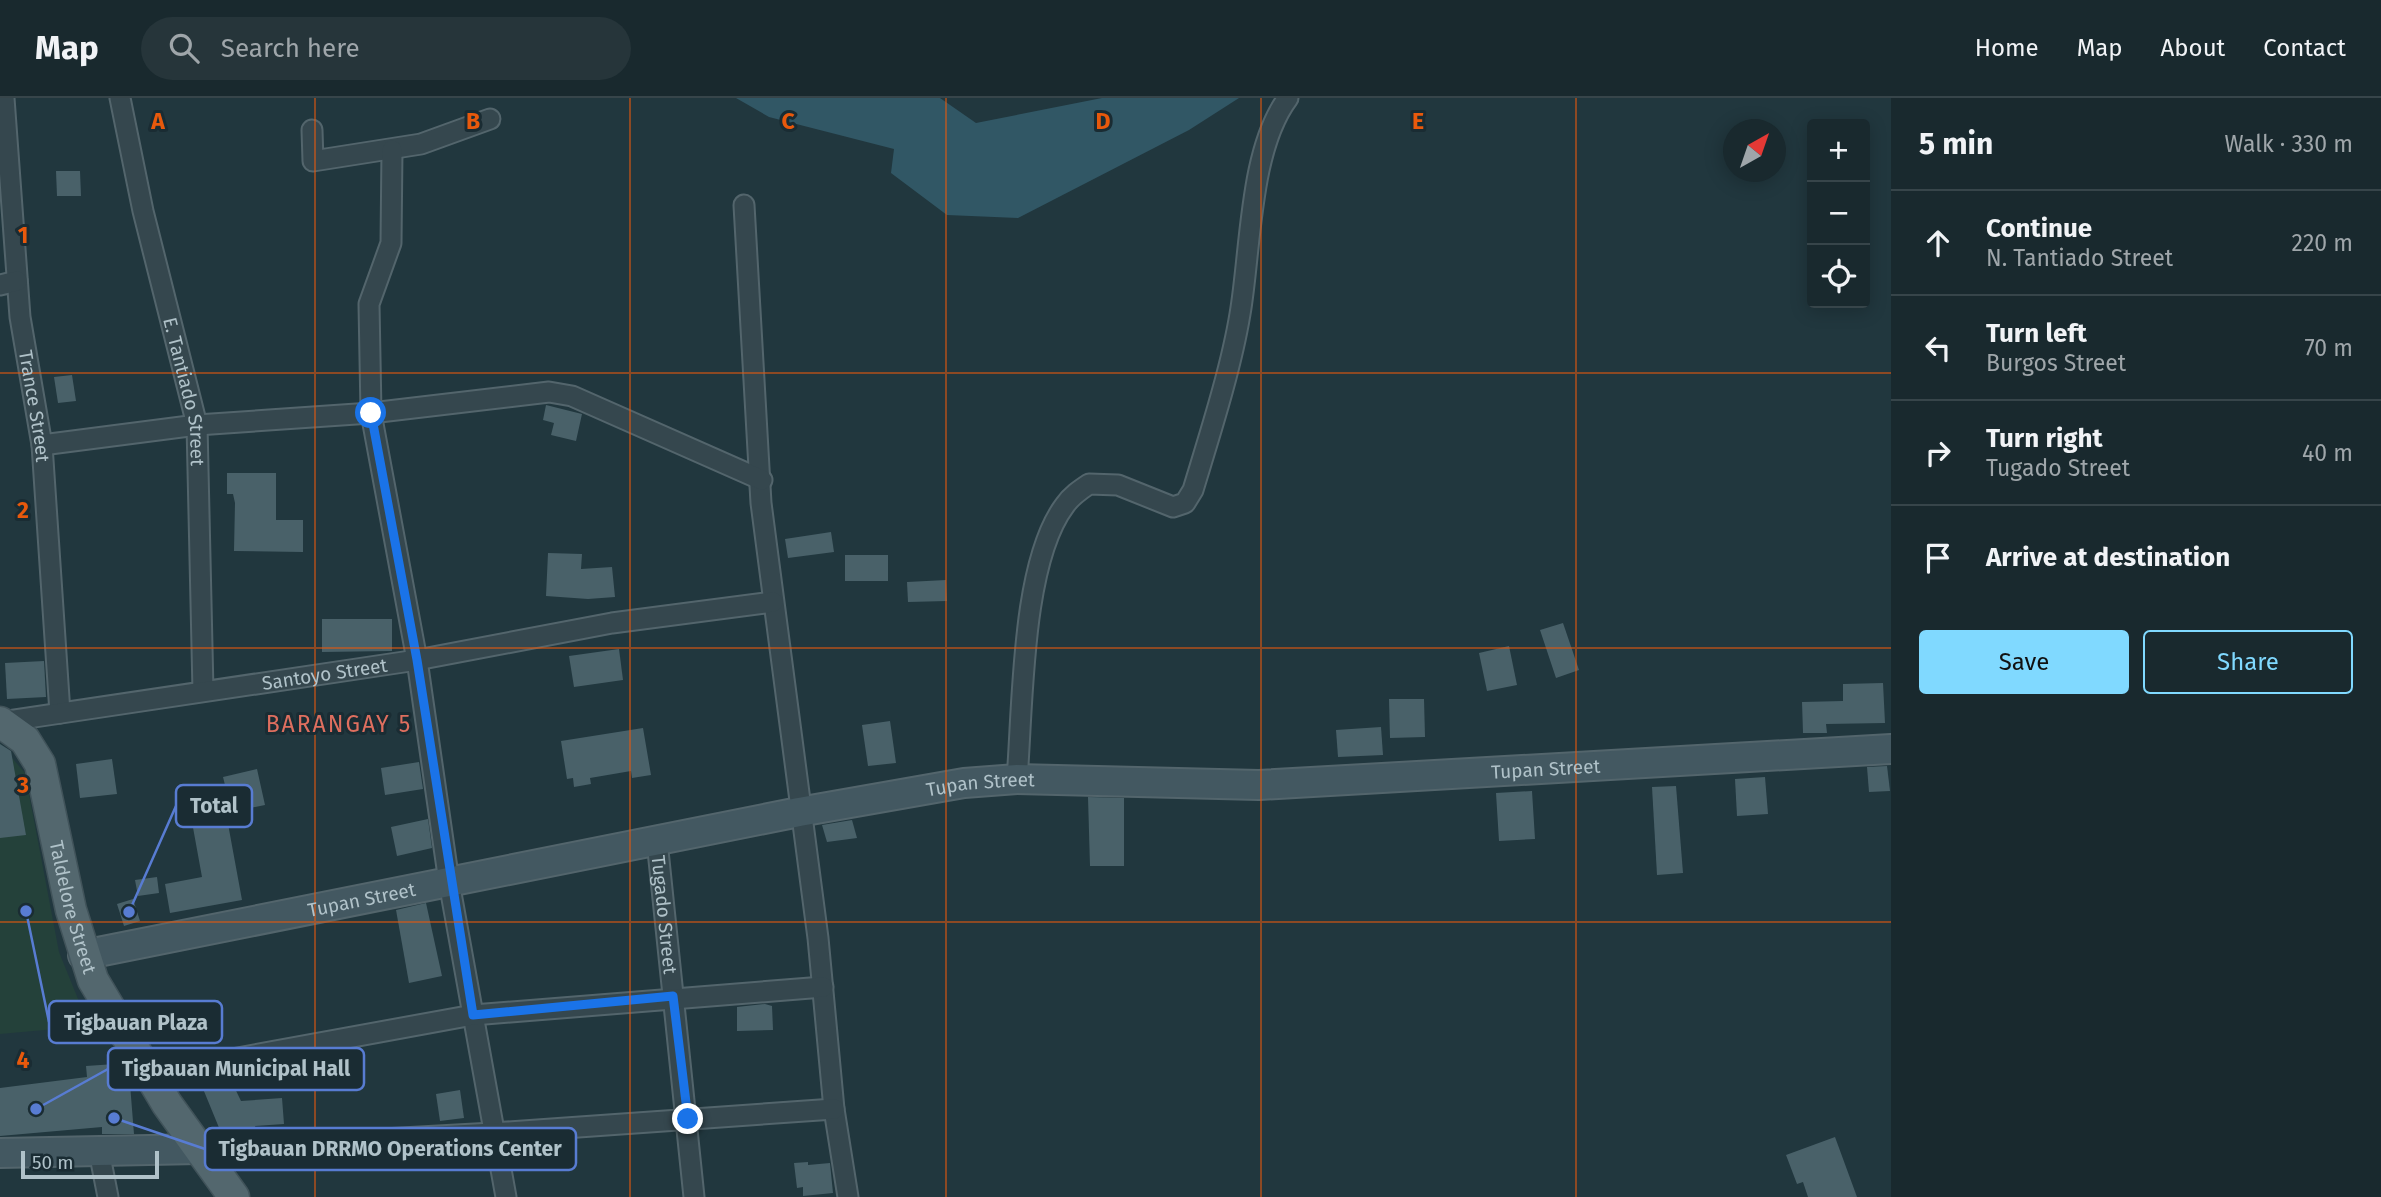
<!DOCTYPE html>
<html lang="en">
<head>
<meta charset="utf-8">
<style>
	body { margin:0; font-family:"Fira Sans",sans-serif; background:#26353a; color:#f1f3f6 }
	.controls { position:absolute; right:21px; top:21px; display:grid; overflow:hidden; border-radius:7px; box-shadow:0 4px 18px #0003 }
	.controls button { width:63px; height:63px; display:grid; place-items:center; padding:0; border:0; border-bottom:2px solid #37454a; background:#19292e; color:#f1f3f6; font:35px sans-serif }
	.compass { position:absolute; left:1723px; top:21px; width:63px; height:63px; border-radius:50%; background:#19292e; box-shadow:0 4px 18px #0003; rotate:40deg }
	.scale { position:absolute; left:21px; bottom:18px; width:138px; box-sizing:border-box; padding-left:7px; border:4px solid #b0c2c9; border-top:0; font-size:19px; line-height:24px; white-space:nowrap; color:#b0c2c9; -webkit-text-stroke:5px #1a2c33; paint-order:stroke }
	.stop { position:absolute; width:21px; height:21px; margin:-16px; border:5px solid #1a73e8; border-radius:50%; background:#fff }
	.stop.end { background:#1a73e8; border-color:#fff; box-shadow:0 2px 7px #0008 }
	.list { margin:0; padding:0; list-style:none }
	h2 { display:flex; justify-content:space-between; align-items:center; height:91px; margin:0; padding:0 28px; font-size:30px }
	h2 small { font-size:23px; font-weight:400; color:#9fa6aa }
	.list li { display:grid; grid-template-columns:46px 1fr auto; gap:21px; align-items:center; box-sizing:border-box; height:105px; padding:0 28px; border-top:2px solid #37454a }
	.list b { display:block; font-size:26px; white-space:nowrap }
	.list p { margin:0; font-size:23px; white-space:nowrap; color:#9fa6aa }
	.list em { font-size:23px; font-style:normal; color:#9fa6aa }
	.actions { display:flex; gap:14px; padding:21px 28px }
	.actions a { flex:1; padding:16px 0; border:2px solid #80d9ff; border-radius:7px; text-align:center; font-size:24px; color:#80d9ff }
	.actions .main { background:#80d9ff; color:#111 }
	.icon { flex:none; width:38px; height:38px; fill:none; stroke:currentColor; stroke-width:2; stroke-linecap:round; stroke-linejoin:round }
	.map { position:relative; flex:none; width:1891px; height:1099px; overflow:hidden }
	header { display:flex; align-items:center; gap:42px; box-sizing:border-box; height:98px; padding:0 35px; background:#19292e; border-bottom:2px solid #37454a }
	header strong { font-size:33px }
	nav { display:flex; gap:38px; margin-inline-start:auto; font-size:24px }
	.search { width:490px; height:63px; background:#26353a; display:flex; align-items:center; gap:18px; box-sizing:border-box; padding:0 24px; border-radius:38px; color:#9fa6aa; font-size:26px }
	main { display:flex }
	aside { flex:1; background:#19292e }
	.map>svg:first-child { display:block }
</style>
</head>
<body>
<header>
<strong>Map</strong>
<div class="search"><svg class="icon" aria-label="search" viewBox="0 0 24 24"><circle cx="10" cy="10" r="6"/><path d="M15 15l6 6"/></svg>Search here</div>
<nav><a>Home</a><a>Map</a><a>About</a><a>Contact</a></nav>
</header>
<main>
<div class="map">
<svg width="1891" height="1099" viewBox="0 0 1891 1099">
	<rect width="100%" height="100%" fill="#21373e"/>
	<!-- green -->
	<polygon fill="#24413a" points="0,646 25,675 59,854 89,928 0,936"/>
	<!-- water -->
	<polygon fill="#315765" points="736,0 940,0 976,25 1102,0 1239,0 1189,32 1018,120 947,117 891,75 894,51 769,19"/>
	<!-- building -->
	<g fill="#496169">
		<polygon points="56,73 80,73 81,98 57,98"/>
		<polygon points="72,277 76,303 58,305 54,279"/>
		<polygon points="546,307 582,316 576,343 551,337 554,325 543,322"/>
		<polygon points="227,375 276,375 276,422 303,422 303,454 234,453 235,405 233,396 227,396"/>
		<polygon points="831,434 834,454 788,460 785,441"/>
		<polygon points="548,455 582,456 581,471 612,469 615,499 588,501 546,498"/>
		<rect x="845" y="457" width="43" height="26"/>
		<polygon points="946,482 947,503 908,504 907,484"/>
		<polygon points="322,521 392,521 392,553 322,554"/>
		<polygon points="1563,525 1579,572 1556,580 1540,532"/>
		<polygon points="1509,548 1517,587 1487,593 1479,555"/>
		<polygon points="619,551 623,582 574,589 569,558"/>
		<polygon points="44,563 46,599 7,601 5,565"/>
		<polygon points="1883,585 1885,625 1826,626 1827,635 1803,635 1802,604 1843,603 1843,586"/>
		<polygon points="1389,601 1424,601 1425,639 1390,640"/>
		<polygon points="890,623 896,665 868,668 862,627"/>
		<polygon points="1381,629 1383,657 1338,659 1336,632"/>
		<polygon points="643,630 651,677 632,680 631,673 590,680 591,686 574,689 573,680 567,681 561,643"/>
		<polygon points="0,646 11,653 26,737 0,740"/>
		<polygon points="112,661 117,696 80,700 76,666"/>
		<polygon points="419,664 423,691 385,697 381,670"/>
		<polygon points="1887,668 1890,693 1869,694 1867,669"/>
		<polygon points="257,671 265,707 226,715 242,802 170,815 165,786 202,779 188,702 227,695 223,679"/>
		<polygon points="1765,679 1768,716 1737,718 1735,681"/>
		<polygon points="1676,688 1683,775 1657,777 1652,689"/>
		<polygon points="1532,693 1535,741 1499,743 1496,695"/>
		<polygon points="1088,699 1124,700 1124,768 1090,768"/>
		<polygon points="428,721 432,750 397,758 391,729"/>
		<polygon points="852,722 857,740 827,744 822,727"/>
		<polygon points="157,779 159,795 138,798 135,782"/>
		<polygon points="133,801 140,823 124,828 117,806"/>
		<polygon points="426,805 442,878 409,885 396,812"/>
		<polygon points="765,906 772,908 773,932 737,933 737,909"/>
		<polygon points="115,966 118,987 130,986 134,1036 102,1036 102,1029 0,1038 0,990 87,979 86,968"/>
		<polygon points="227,974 241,1003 282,1000 284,1026 255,1028 257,1035 222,1037 199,981"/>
		<polygon points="460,992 464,1020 440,1023 436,996"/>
		<polygon points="1835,1039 1857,1099 1808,1099 1803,1084 1797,1086 1786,1057"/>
		<polygon points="808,1064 808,1067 830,1065 833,1095 803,1098 803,1089 797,1090 794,1065"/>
	</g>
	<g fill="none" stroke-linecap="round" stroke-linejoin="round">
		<defs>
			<g id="street">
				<path id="s1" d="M4 0 20 219 42 347 60 615"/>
				<path id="s2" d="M120 0 143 113 197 327 203 593"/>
				<polyline points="312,32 313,63 421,46 490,21"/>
				<polyline points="392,52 391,145 369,206 371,315 417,562 449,784 506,1099"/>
				<polyline points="744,107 761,405 818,840 834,1011 848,1099"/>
				<polyline points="0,187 17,183"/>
				<polyline points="42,347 197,327 371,315 549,294 572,298 762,382"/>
				<path id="s3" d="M1 624 417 562 612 525 773 504"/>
				<path d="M1017 681C1023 608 1021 465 1065 407 1071 398 1080 392 1089 386L1118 387 1173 409 1185 405 1193 392C1209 339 1231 271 1240 216 1251 152 1249 52 1288 0"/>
				<path id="s4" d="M657 743 694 1099"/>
				<polyline points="152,983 210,965 473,917 823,889"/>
				<polyline points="199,1051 493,1035 834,1011"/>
				<polyline points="99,1053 108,1099"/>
			</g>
			<g id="secondary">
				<path id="s5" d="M83 857 799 714 964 685 1017 681 1259 687 1891 651"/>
				<polyline points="0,1055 199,1051"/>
			</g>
			<g id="primary">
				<path id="s6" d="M0 624 25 642 40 666 71 812 93 882 167 1006 234 1099"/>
			</g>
		</defs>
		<!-- street casing -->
		<use href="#street" stroke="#53656c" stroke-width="23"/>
		<!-- secondary casing -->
		<use href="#secondary" stroke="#53656c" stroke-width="32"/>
		<!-- primary casing -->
		<use href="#primary" stroke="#41535a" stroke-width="33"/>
		<!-- street -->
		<use href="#street" stroke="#35474e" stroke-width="19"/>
		<!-- secondary -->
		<use href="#secondary" stroke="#435861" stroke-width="28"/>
		<!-- primary -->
		<use href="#primary" stroke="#53676e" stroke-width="30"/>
	</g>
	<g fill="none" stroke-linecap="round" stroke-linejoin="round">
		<!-- route -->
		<polyline stroke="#1a73e8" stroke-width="9" points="371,315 417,562 473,917 673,898 688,1021"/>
	</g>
	<!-- grid -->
	<path fill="none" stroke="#e8590c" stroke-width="2" stroke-opacity="0.55" d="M315 0V1099M630 0V1099M946 0V1099M1261 0V1099M1576 0V1099M0 275H1891M0 550H1891M0 824H1891"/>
	<g text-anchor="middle" stroke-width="6" stroke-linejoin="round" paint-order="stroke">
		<!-- street labels -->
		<g font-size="19" fill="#b0c2c9" stroke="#1a2c33">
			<text dy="7" stroke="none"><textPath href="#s2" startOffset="301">E. Tantiado Street</textPath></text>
			<text dy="7" stroke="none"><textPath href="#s1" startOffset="310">Trance Street</textPath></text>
			<text dy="7" stroke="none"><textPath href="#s3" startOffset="327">Santoyo Street</textPath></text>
			<text dy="7" stroke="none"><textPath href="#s5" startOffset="1480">Tupan Street</textPath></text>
			<text dy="7" stroke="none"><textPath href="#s5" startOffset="914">Tupan Street</textPath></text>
			<text dy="7" stroke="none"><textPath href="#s5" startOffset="284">Tupan Street</textPath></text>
			<text dy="7" stroke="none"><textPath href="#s6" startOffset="206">Taldelore Street</textPath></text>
			<text dy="7" stroke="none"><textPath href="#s4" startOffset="74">Tugado Street</textPath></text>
		</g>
		<!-- quarter labels -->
		<g font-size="23" letter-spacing="2" fill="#df6f5f" stroke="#1a2c33">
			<text x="339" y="634">BARANGAY 5</text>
		</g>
	</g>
	<g font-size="23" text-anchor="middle" font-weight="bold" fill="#e8590c" stroke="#1a2c33" stroke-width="6" stroke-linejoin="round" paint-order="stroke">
		<text x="158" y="31">A</text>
		<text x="473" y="31">B</text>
		<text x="788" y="31">C</text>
		<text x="1103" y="31">D</text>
		<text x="1418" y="31">E</text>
		<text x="23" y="145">1</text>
		<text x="23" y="420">2</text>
		<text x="23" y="695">3</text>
		<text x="23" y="970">4</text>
	</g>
	<!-- callouts -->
	<path fill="none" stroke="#587cd2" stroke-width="2.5" d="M129 814L176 708M26 813L49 924M36 1011L108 971M114 1020L205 1051"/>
	<g fill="#587cd2" stroke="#1a2c33" stroke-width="2.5">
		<circle cx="129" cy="814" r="7"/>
		<circle cx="26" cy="813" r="7"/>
		<circle cx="36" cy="1011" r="7"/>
		<circle cx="114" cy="1020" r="7"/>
	</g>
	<g fill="#1a2c33" stroke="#587cd2" stroke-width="2.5">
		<rect x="176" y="687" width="76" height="42" rx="7"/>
		<rect x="49" y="903" width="173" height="42" rx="7"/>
		<rect x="108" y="950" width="256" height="42" rx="7"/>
		<rect x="205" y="1030" width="371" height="42" rx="7"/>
	</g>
	<g font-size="21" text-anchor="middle" font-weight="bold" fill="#b0c2c9">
		<text x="214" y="715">Total</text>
		<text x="136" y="932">Tigbauan Plaza</text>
		<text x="236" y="978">Tigbauan Municipal Hall</text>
		<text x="390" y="1058">Tigbauan DRRMO Operations Center</text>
	</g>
</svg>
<div class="controls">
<button>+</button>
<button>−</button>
<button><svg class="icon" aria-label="locate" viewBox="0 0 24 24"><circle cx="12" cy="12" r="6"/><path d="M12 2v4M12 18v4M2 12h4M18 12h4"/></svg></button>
</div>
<svg class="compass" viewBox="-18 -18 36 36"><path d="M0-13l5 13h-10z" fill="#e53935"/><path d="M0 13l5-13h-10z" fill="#9fa6aa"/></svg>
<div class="scale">50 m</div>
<div class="stop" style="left:371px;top:315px"></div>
<div class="stop end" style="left:688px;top:1021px"></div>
</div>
<aside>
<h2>5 min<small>Walk · 330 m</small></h2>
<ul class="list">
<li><svg class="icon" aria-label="ahead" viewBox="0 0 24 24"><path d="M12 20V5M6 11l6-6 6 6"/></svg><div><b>Continue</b><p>N. Tantiado Street</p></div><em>220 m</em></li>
<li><svg class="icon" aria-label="left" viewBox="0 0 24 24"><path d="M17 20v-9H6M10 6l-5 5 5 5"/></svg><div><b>Turn left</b><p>Burgos Street</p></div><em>70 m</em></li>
<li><svg class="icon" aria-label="right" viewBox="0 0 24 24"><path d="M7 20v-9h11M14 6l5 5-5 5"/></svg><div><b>Turn right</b><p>Tugado Street</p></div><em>40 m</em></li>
<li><svg class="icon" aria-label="arrive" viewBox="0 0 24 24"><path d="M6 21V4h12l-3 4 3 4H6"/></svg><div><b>Arrive at destination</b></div></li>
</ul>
<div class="actions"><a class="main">Save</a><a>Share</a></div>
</aside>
</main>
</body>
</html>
